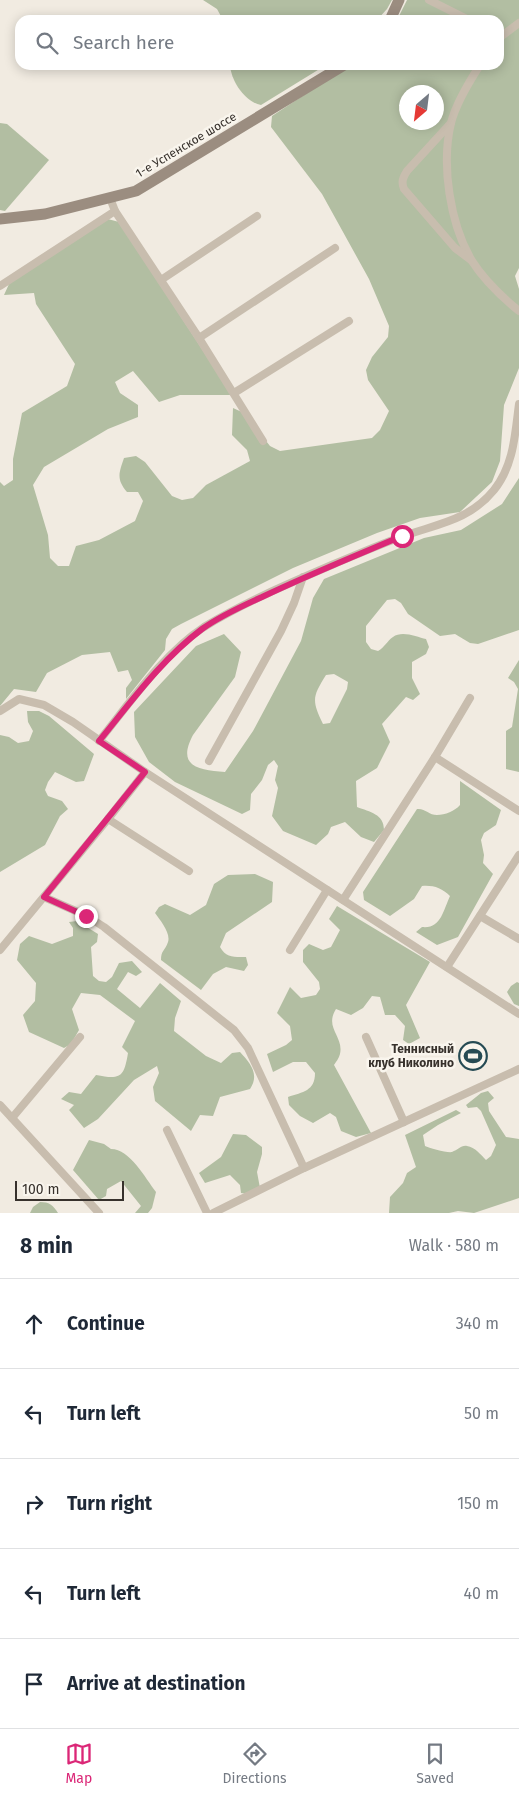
<!DOCTYPE html>
<html lang="en">
<head>
<meta charset="utf-8">
<style>
	body { margin:0; font-family:"Fira Sans",sans-serif; background:#f2f2f3; color:#1f2937 }
	.compass { position:absolute; left:399px; top:85px; width:45px; height:45px; border-radius:50%; background:#fff; box-shadow:0 2px 12px #0003; rotate:208deg }
	.scale { position:absolute; left:15px; bottom:12px; width:109px; box-sizing:border-box; padding-left:5px; border:2px solid #37312c; border-top:0; font-size:14px; line-height:18px; white-space:nowrap; color:#37312c; -webkit-text-stroke:4px #f9f5ed; paint-order:stroke }
	.stop { position:absolute; width:15px; height:15px; margin:-11px; border:4px solid #db2777; border-radius:50%; background:#fff }
	.stop.end { background:#db2777; border-color:#fff; box-shadow:0 1px 5px #0008 }
	.list { margin:0; padding:0; list-style:none }
	h2 { display:flex; justify-content:space-between; align-items:center; height:65px; margin:0; padding:0 20px; font-size:21px }
	h2 small { font-size:16px; font-weight:400; color:#747a83 }
	.list li { display:grid; grid-template-columns:32px 1fr auto; gap:15px; align-items:center; box-sizing:border-box; height:90px; padding:0 20px; border-top:1px solid #e0e1e3 }
	.list b { display:block; font-size:19px; white-space:nowrap }
	.list em { font-size:16px; font-style:normal; color:#747a83 }
	.icon { flex:none; width:28px; height:28px; fill:none; stroke:currentColor; stroke-width:2; stroke-linecap:round; stroke-linejoin:round }
	.map { position:relative; flex:none; width:519px; height:1213px; overflow:hidden }
	.search { position:absolute; background:#fff; box-shadow:0 2px 12px #0003; left:15px; right:15px; top:15px; height:55px; display:flex; align-items:center; gap:12px; box-sizing:border-box; padding:0 18px; border-radius:15px; color:#747a83; font-size:19px }
	.sheet { height:515px; background:#fff }
	nav { display:flex; justify-content:space-around; align-items:center; box-sizing:border-box; height:70px; border-top:1px solid #e0e1e3; background:#fff; font-size:14px; color:#747a83 }
	nav a { display:grid; justify-items:center; gap:2px }
	nav .on { color:#db2777 }
	.map>svg:first-child { display:block }
</style>
</head>
<body>
<div class="map">
<svg width="519" height="1213" viewBox="0 0 519 1213">
	<rect width="100%" height="100%" fill="#f1ebe1"/>
	<!-- green -->
	<g fill="#b2bea2" fill-rule="evenodd">
		<polygon points="203,0 392,0 387,9 377,20 223,20 217,9"/>
		<path d="M407 0H519V268L515 276 519 289V368L504 405 500 461 492 482 460 512 420 518 377 533 293 568 181 624 172 629 166 639 165 650 126 699V688L132 680 128 670 118 672 110 652 82 655 47 673 36 692 14 689 0 706V482L4 486 13 480V459L22 413 67 386 75 364 36 304 34 293 4 295 9 284 104 218 119 222 232 395H180L159 402 133 371 115 382 120 393 138 405V417L108 429 44 467 33 485 48 535 50 558 58 566H69L76 546 99 540 135 521 143 501 138 492H127C116 479 119 473 124 458L136 456 145 462 172 496 182 500 193 498 206 485 250 461 247 450 232 435 233 408 244 413 270 446 280 451 372 438 380 430 389 411 368 380 366 370 372 357 388 337 389 326 369 279 322 194 271 127 272 116 350 65H499V20H397ZM406 92H436V122H406Z"/>
		<path d="M230 65H326L261 105C245 102 231 81 230 65Z"/>
		<polygon points="0,123 7,124 49,160 5,211 0,210"/>
		<path d="M519 478V630L478 644 470 643 455 634 440 636 408 614 401 603 395 599 387 600 366 626V642L371 649 378 651C385 647 387 641 393 637 402 630 417 637 426 639L429 647 426 654 412 662V678L420 694 413 700 406 697 382 724 390 742 377 768 356 781 357 807C370 812 384 814 384 830L374 842 361 837 345 822 331 827 328 834 316 845 283 831 272 816 278 788 275 780 278 766 274 760 268 765 262 780 251 794 250 810 242 814 175 782 149 762 135 737 134 712 196 646 224 634 241 652 235 677 193 735C176 767 199 770 225 772L253 731 301 641 313 598 324 579 424 538 461 530 502 504ZM334 674 348 682 347 689 330 723 323 724C311 700 313 696 326 675Z"/>
		<polygon points="519,660 519,772 506,769 506,731 512,727 518,689 514,682 508,678"/>
		<polygon points="27,711 39,711 49,716 94,754 84,781 76,782 55,772 48,782 45,790 48,796 62,801 68,809 60,816 45,845 0,872 0,735 9,737 18,743 29,741 33,731 28,722"/>
		<path d="M460 781 501 810 496 825 484 833 481 840 484 855 483 863 493 874 458 937 437 945 416 932 422 927C441 929 443 911 450 896 442 888 433 885 422 886L414 899 390 916 364 900 363 892 417 809C425 808 429 815 437 815 445 815 455 811 460 805Z"/>
		<path d="M255 874 273 882 272 902 226 933 220 947C226 958 234 957 246 957L248 965 244 971 226 967 213 974 201 990 161 960C161 950 165 951 168 942 171 933 160 920 155 913L159 907 165 904 190 915 206 905 214 884 228 875Z"/>
		<path d="M337 906 430 962 406 1005 420 1038 409 1044 403 1040 405 1026 395 1015H385L380 997 372 996 363 1008 351 1015 336 1009C324 1028 344 1036 340 1054 339 1058 336 1062 334 1065L371 1133 356 1137 341 1131 336 1117 330 1113 313 1123 300 1116 289 1105 288 1097C303 1092 315 1091 315 1073L306 1062H293L273 1072 267 1054 286 1045 292 1040 290 1026 277 1013 290 987 301 998 316 995 320 989 319 982 303 962V950L309 944 323 950 331 947 340 930 329 919Z"/>
		<path d="M77 921 98 934 97 942 91 947 93 976 99 981 106 982 112 977 119 963 132 961 142 972 136 976 128 972 117 989 140 1008 160 983 181 1001 175 1018 174 1031 206 1056 221 1063 232 1053 240 1052C250 1063 260 1074 250 1089L220 1097 213 1116 200 1115 191 1131 155 1101 153 1087 159 1073 157 1066 134 1080 98 1119 84 1128 69 1110 74 1105 61 1099 69 1092 81 1094 96 1075C121 1080 124 1077 128 1053L122 1047 135 1021 100 995 81 993 72 1009 79 1030 71 1044 64 1048 29 1032 23 1015 35 1001 36 983 17 960 20 944 29 936 52 944 73 936V928L69 922Z"/>
		<polygon points="517,982 519,983 519,1006 514,1004 507,992 511,986"/>
		<path d="M488 1091 494 1098 488 1103 489 1111 506 1137 519 1139V1198L474 1213 458 1211 449 1213H389L390 1197 403 1183 407 1173 416 1167 405 1135 456 1110 461 1113 438 1125 423 1135 425 1146C429 1148 447 1153 452 1152 458 1150 461 1145 467 1146 475 1147 481 1155 486 1160L491 1156 496 1145 481 1111 477 1107 468 1108 466 1105 481 1093Z"/>
		<polygon points="233,1134 246,1135 262,1147 262,1154 257,1172 260,1188 255,1195 241,1193 240,1185 230,1175 205,1183 199,1173 221,1157"/>
		<path d="M89 1140 104 1144 111 1149C130 1149 145 1178 156 1192L152 1208 148 1213H135L141 1206 121 1181 107 1189 106 1196 99 1200 73 1170Z"/>
		<path d="M40 1202C49 1202 53 1205 58 1213H30L33 1207Z"/>
	</g>
	<g fill="none" stroke-linecap="round" stroke-linejoin="round">
		<!-- minor -->
		<g stroke="#c8bdae" stroke-width="8">
			<polyline points="429,0 469,20"/>
			<polyline points="499,38 519,23"/>
			<path d="M480 65C469 82 456 103 451 123 441 165 450 224 472 261 484 280 502 297 519 311"/>
			<path d="M451 123 407 171C403 177 401 182 404 189L455 248 471 260"/>
			<polyline points="115,211 199,338 263,441"/>
			<polyline points="161,280 257,216"/>
			<polyline points="0,286 115,211 110,198"/>
			<polyline points="199,338 335,248"/>
			<polyline points="234,393 349,321"/>
			<polyline points="0,711 19,699 44,705 73,722 145,772 519,1014"/>
			<path d="M99 741C129 704 164 653 204 627 245 602 290 583 334 564 356 555 378 545 401 537 436 524 469 521 494 490 514 465 515 434 519 404"/>
			<polyline points="435,757 519,811"/>
			<polyline points="209,761 281,631 294,603 303,577"/>
			<polyline points="108,819 189,871"/>
			<polyline points="44,897 87,916 104,927 234,1030 248,1048 304,1168"/>
			<polyline points="343,900 435,757 470,698"/>
			<polyline points="480,916 519,939"/>
			<polyline points="0,950 108,819 145,772"/>
			<polyline points="290,950 327,890"/>
			<polyline points="447,967 519,855"/>
			<polyline points="366,1037 404,1122"/>
			<polyline points="0,1105 99,1213"/>
			<polyline points="12,1118 80,1037"/>
			<polyline points="167,1130 207,1213"/>
			<polyline points="213,1213 304,1168 519,1069"/>
		</g>
		<!-- secondary -->
		<g stroke="#9b8d80" stroke-width="11">
			<polyline points="390,20 399,0"/>
			<polyline points="0,219 45,214 136,191 344,65"/>
		</g>
	</g>
	<g fill="none" stroke-linecap="round" stroke-linejoin="round">
		<!-- route -->
		<path stroke="#db2777" stroke-width="6" d="M86 916 44 897 145 772 99 741C131 702 161 660 202 629 220 616 242 606 262 597 308 575 355 556 402 536"/>
	</g>
	<!-- icons -->
	<defs>
		<symbol id="stadium-ring" viewBox="-11 -11 22 22"><circle r="9.5" fill="#f9f5ed" stroke="#264b54" stroke-width="1.5"/><path d="M0-5a6.5 5 0 1 0 0 10a6.5 5 0 1 0 0-10ZM-3.5-1.8h7v3.6h-7Z" fill="#264b54"/></symbol>
	</defs>
	<g fill-rule="evenodd">
		<use href="#stadium-ring" x="457" y="1040" width="32" height="32"/>
	</g>
	<g text-anchor="middle" stroke-width="5" stroke-linejoin="round" paint-order="stroke">
		<!-- street labels -->
		<g font-size="12" fill="#37312c" stroke="#f9f5ed">
			<text transform="translate(186 145) rotate(-31)" y="4">1-е Успенское шоссе</text>
		</g>
		<!-- poi labels -->
		<g font-size="12" font-weight="bold" fill="#37312c" stroke="#f9f5ed" text-anchor="end">
			<text x="454" y="1053">Теннисный<tspan x="454" dy="14">клуб Николино</tspan></text>
		</g>
	</g>
</svg>
<svg class="compass" viewBox="-18 -18 36 36"><path d="M0-13l5 13h-10z" fill="#e53935"/><path d="M0 13l5-13h-10z" fill="#747a83"/></svg>
<div class="scale">100 m</div>
<div class="stop" style="left:402px;top:536px"></div>
<div class="stop end" style="left:86px;top:916px"></div>
<div class="search"><svg class="icon" aria-label="search" viewBox="0 0 24 24"><circle cx="10" cy="10" r="6"/><path d="M15 15l6 6"/></svg>Search here</div>
</div>
<section class="sheet">
<h2>8 min<small>Walk · 580 m</small></h2>
<ul class="list">
<li><svg class="icon" aria-label="ahead" viewBox="0 0 24 24"><path d="M12 20V5M6 11l6-6 6 6"/></svg><div><b>Continue</b></div><em>340 m</em></li>
<li><svg class="icon" aria-label="left" viewBox="0 0 24 24"><path d="M17 20v-9H6M10 6l-5 5 5 5"/></svg><div><b>Turn left</b></div><em>50 m</em></li>
<li><svg class="icon" aria-label="right" viewBox="0 0 24 24"><path d="M7 20v-9h11M14 6l5 5-5 5"/></svg><div><b>Turn right</b></div><em>150 m</em></li>
<li><svg class="icon" aria-label="left" viewBox="0 0 24 24"><path d="M17 20v-9H6M10 6l-5 5 5 5"/></svg><div><b>Turn left</b></div><em>40 m</em></li>
<li><svg class="icon" aria-label="arrive" viewBox="0 0 24 24"><path d="M6 21V4h12l-3 4 3 4H6"/></svg><div><b>Arrive at destination</b></div></li>
</ul>
</section>
<nav>
<a class="on"><svg class="icon" aria-label="map" viewBox="0 0 24 24"><path d="M3 6l6-2 6 2 6-2v14l-6 2-6-2-6 2zM9 4v14M15 6v14"/></svg>Map</a>
<a><svg class="icon" aria-label="directions" viewBox="0 0 24 24"><path d="M12 3l9 9-9 9-9-9zM9 14v-3h6M13 9l2 2-2 2"/></svg>Directions</a>
<a><svg class="icon" aria-label="saved" viewBox="0 0 24 24"><path d="M7 4h10v16l-5-4-5 4z"/></svg>Saved</a>
</nav>
</body>
</html>
